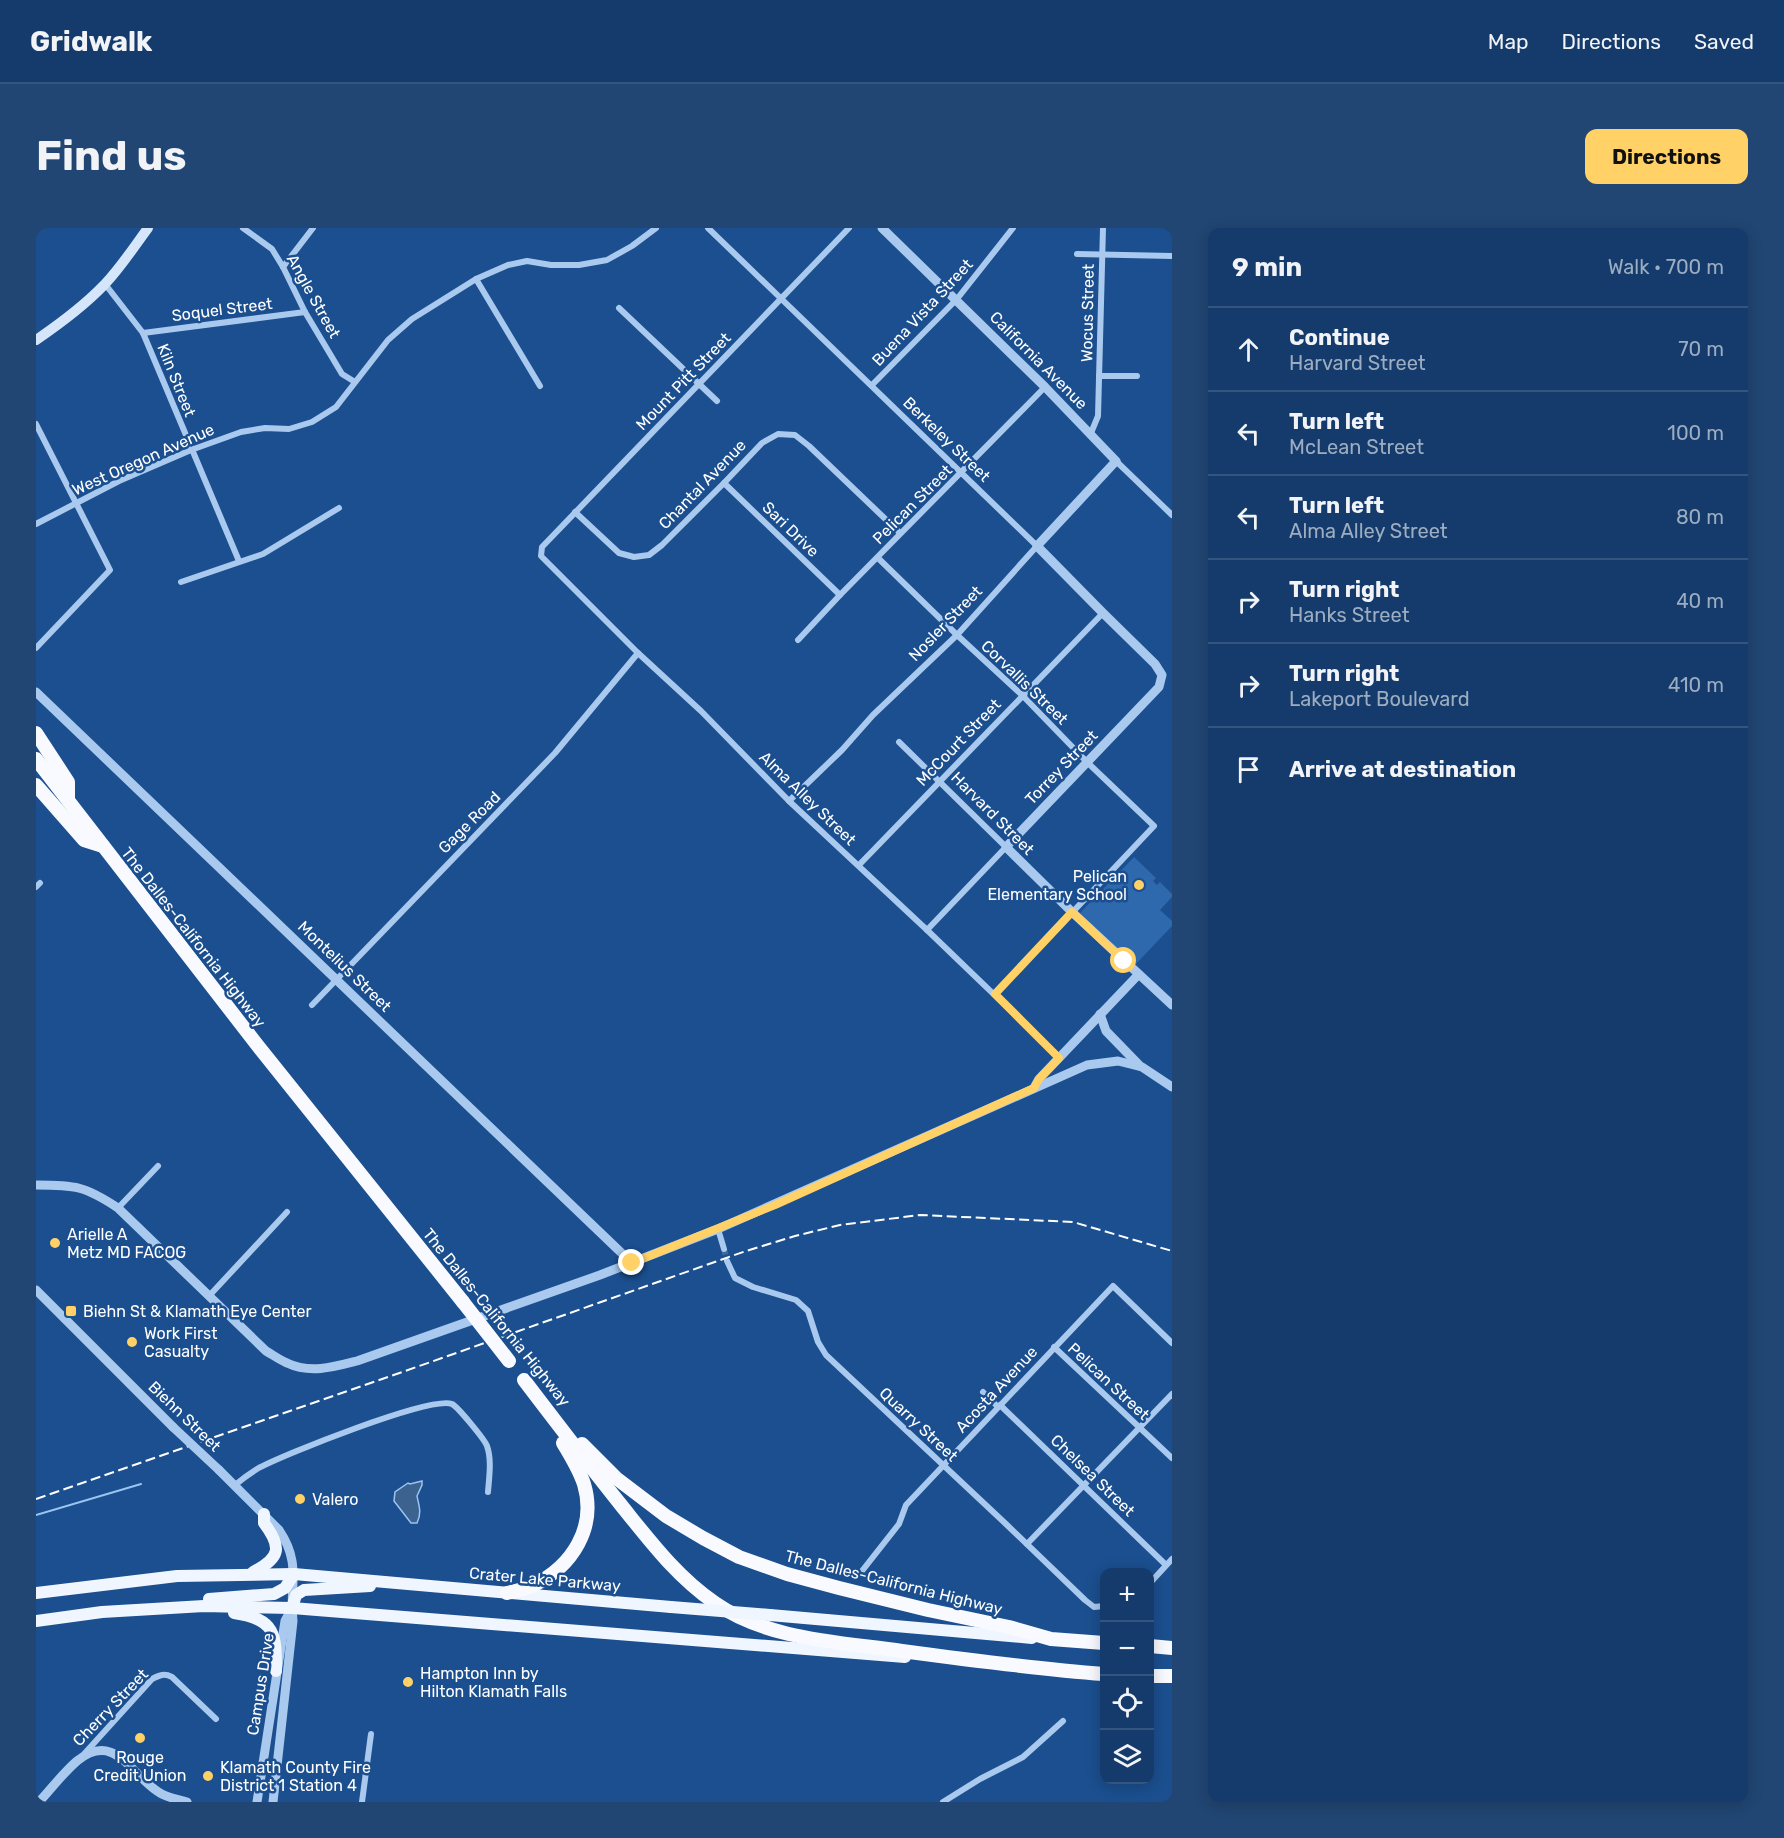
<!DOCTYPE html>
<html lang="en">
<head>
<meta charset="utf-8">
<style>
	body { margin:0; font-family:Rubik,sans-serif; background:#214673; color:#f1f3f6 }
	.controls { position:absolute; right:18px; bottom:18px; display:grid; overflow:hidden; border-radius:12px; box-shadow:0 3px 15px #0003 }
	.controls button { width:54px; height:54px; display:grid; place-items:center; padding:0; border:0; border-bottom:2px solid #33557e; background:#143b6b; color:#f1f3f6; font:30px sans-serif }
	.stop { position:absolute; width:18px; height:18px; margin:-14px; border:4px solid #ffd166; border-radius:50%; background:#fff }
	.stop.end { background:#ffd166; border-color:#fff; box-shadow:0 2px 6px #0008 }
	.list { margin:0; padding:0; list-style:none }
	h2 { display:flex; justify-content:space-between; align-items:center; height:78px; margin:0; padding:0 24px; font-size:26px }
	h2 small { font-size:20px; font-weight:400; color:#9dadc1 }
	.list li { display:grid; grid-template-columns:39px 1fr auto; gap:18px; align-items:center; box-sizing:border-box; height:84px; padding:0 24px; border-top:2px solid #33557e }
	.list b { display:block; font-size:22px; white-space:nowrap }
	.list p { margin:0; font-size:20px; white-space:nowrap; color:#9dadc1 }
	.list em { font-size:20px; font-style:normal; color:#9dadc1 }
	.icon { flex:none; width:33px; height:33px; fill:none; stroke:currentColor; stroke-width:2; stroke-linecap:round; stroke-linejoin:round }
	.map { position:relative; flex:none; width:1136px; height:1574px; overflow:hidden; border-radius:12px }
	header { display:flex; align-items:center; gap:36px; box-sizing:border-box; height:84px; padding:0 30px; background:#143b6b; border-bottom:2px solid #33557e }
	header strong { font-size:28px }
	nav { display:flex; gap:33px; margin-inline-start:auto; font-size:21px }
	.intro { display:flex; align-items:center; justify-content:space-between; box-sizing:border-box; height:144px; padding:0 36px }
	h1 { margin:0; font-size:42px }
	.button { padding:15px 27px; border-radius:12px; background:#ffd166; color:#111; font-size:21px; font-weight:700 }
	main { display:flex; gap:36px; padding:0 36px }
	aside { flex:1; background:#143b6b; border-radius:12px; box-shadow:0 3px 15px #0003 }
	.map>svg:first-child { display:block }
</style>
</head>
<body>
<header>
<strong>Gridwalk</strong>
<nav><a>Map</a><a>Directions</a><a>Saved</a></nav>
</header>
<div class="intro"><h1>Find us</h1><a class="button">Directions</a></div>
<main>
<div class="map">
<svg width="1136" height="1574" viewBox="0 0 1136 1574">
	<rect width="100%" height="100%" fill="#1b4f8f"/>
	<!-- green -->
	<polygon fill="#2e69ad" points="1098,629 1120,650 1117,653 1121,657 1124,654 1136,666 1136,669 1124,682 1136,693 1136,698 1099,737 1044,685"/>
	<!-- water -->
	<path fill="#3c6290" stroke="#9cc4f0" stroke-width="1.5" d="M386 1253V1257L381 1268C383 1278 386 1285 381 1295H375L358 1273 359 1264 372 1255 374 1256Z"/>
	<g fill="none" stroke-linecap="round" stroke-linejoin="round">
		<!-- stream -->
		<polyline stroke="#9cc4f0" stroke-width="2" points="0,1287 105,1256"/>
		<!-- minor-tunnel -->
		<polyline stroke="#3d69a0" stroke-width="6" stroke-dasharray="6 3" stroke-linecap="butt" points="688,1021 691,1033"/>
		<!-- minor -->
		<g stroke="#a9c9ee" stroke-width="6">
			<polyline points="207,0 236,21 247,39 269,84 306,146 319,154"/>
			<polyline points="672,0 1001,318 921,407 837,487 806,522 753,573"/>
			<polyline points="813,0 506,319 505,328 602,425 665,483 753,573 891,702 1023,829"/>
			<polyline points="1041,26 1136,28"/>
			<polyline points="247,39 277,0"/>
			<polyline points="440,51 504,158"/>
			<polyline points="69,56 107,105 203,333"/>
			<polyline points="583,80 681,173"/>
			<polyline points="107,105 269,84"/>
			<polyline points="1063,148 1101,148"/>
			<polyline points="836,157 921,71 977,0"/>
			<polyline points="0,196 74,342 0,420"/>
			<polyline points="1055,205 1062,188 1067,0"/>
			<polyline points="1080,233 1136,287"/>
			<polyline points="688,255 804,367"/>
			<polyline points="539,284 583,325 598,329 613,327 626,317 688,255 726,215 742,206 759,207 773,218 864,305"/>
			<polyline points="0,296 83,253 155,222 205,204 229,200 253,201 276,194 300,179 352,112 376,91 440,51 472,37 491,33 515,37 543,37 571,32 596,18 620,0"/>
			<polyline points="842,330 921,407 986,467 1051,534 1118,598 959,766"/>
			<polyline points="145,354 227,326 303,280"/>
			<polyline points="762,412 804,367 1009,159"/>
			<polyline points="863,514 970,619 891,702"/>
			<polyline points="823,637 1067,385"/>
			<polyline points="0,659 4,655"/>
			<polyline points="276,777 519,525 602,425"/>
			<polyline points="82,980 122,938"/>
			<polyline points="682,1001 688,1021"/>
			<polyline points="691,1033 699,1050 717,1059 760,1072 772,1083 782,1114 790,1127 971,1297 1049,1372 1058,1379 1068,1378"/>
			<polyline points="173,1068 251,984"/>
			<polyline points="1018,1119 1136,1230"/>
			<polyline points="947,1164 962,1179"/>
			<polyline points="964,1177 1130,1337"/>
			<path d="M199 1257C206 1251 213 1246 221 1241 246 1227 394 1168 416 1176 422 1179 449 1212 451 1218 456 1232 453 1250 452 1264"/>
			<polyline points="991,1316 1136,1166"/>
			<polyline points="826,1343 863,1296 870,1277 1077,1058 1136,1115"/>
			<polyline points="1114,1355 1136,1331"/>
			<path d="M49 1525 116 1451C124 1447 128 1445 136 1449L180 1491"/>
			<polyline points="326,1574 335,1506"/>
			<polyline points="907,1574 944,1551 987,1529 1027,1493"/>
		</g>
		<!-- tertiary -->
		<g stroke="#a9c9ee" stroke-width="9">
			<polyline points="846,0 1009,159 1080,233 1001,318 1067,385 1119,436 1126,447 1123,459 970,619 1036,684 1136,777"/>
			<polyline points="0,464 596,1035"/>
			<polyline points="1064,786 1070,803 1104,838"/>
			<polyline points="998,860 1003,851 1102,747"/>
			<path d="M0 957C39 957 49 958 82 980L230 1123C237 1127 244 1132 251 1135 274 1146 298 1139 321 1133L564 1047 682 1001 1051 837 1082 833 1106 839 1136 859"/>
			<polyline points="0,1062 137,1199"/>
			<path d="M183 1242 243 1302C266 1336 253 1357 257 1393L237 1574"/>
			<path d="M3 1574C15 1561 27 1545 41 1533 78 1503 94 1545 121 1563 130 1570 141 1571 151 1574"/>
			<polyline points="221,1574 249,1393 256,1380"/>
		</g>
		<!-- secondary -->
		<path stroke="#d6e6fa" stroke-width="10" d="M0 112C25 95 48 78 69 56 85 39 98 19 112 0"/>
		<!-- primary -->
		<g stroke="#f0f6ff" stroke-width="12">
			<path d="M217 1344C245 1330 246 1319 228 1295V1286"/>
			<polyline points="0,1365 141,1348 258,1346 635,1379"/>
			<polyline points="173,1371 238,1366 249,1360 258,1346"/>
			<polyline points="256,1380 260,1367 268,1362 334,1358"/>
			<path d="M198 1385C240 1391 240 1406 240 1443"/>
			<polyline points="734,1387 996,1410"/>
			<polyline points="0,1393 66,1384 168,1378 256,1380 869,1429"/>
		</g>
		<!-- trunk -->
		<g stroke="#f8faff" stroke-width="14">
			<polyline points="0,505 32,554 32,572"/>
			<polyline points="0,531 222,818 427,1074"/>
			<polyline points="0,557 48,612 67,618"/>
			<path d="M488 1152C520 1194 552 1236 585 1277 614 1313 641 1349 679 1375 732 1412 804 1414 866 1423 933 1432 1001 1441 1068 1446"/>
			<polyline points="546,1216 580,1250 630,1288 667,1310 703,1329 751,1346 803,1360 892,1382 973,1399 1015,1411 1068,1415"/>
			<path d="M471 1365C480 1363 490 1361 498 1357 536 1338 561 1300 548 1256 543 1241 535 1228 527 1215"/>
			<polyline points="1114,1418 1136,1420"/>
			<polyline points="1114,1448 1136,1448"/>
		</g>
		<!-- rail -->
		<polyline stroke="#fff" stroke-width="2" stroke-dasharray="10 4.5" stroke-linecap="butt" points="0,1271 352,1149 710,1023 759,1008 804,997 884,987 1037,994 1136,1023"/>
		<!-- tertiary-bridge -->
		<polyline stroke="#a9c9ee" stroke-width="9" points="137,1199 183,1242"/>
		<!-- primary-bridge -->
		<polyline stroke="#f0f6ff" stroke-width="12" points="635,1379 734,1387"/>
		<!-- trunk-bridge -->
		<polyline stroke="#f8faff" stroke-width="14" points="427,1074 473,1133"/>
	</g>
	<g fill="none" stroke-linecap="round" stroke-linejoin="round">
		<!-- route -->
		<polyline stroke="#ffd166" stroke-width="8" points="596,1035 739,977 998,860 1003,851 1023,830 959,766 1036,684 1088,733"/>
	</g>
	<!-- markers -->
	<g fill="#ffd166" stroke="#1b4f8f" stroke-width="2">
		<circle cx="1103" cy="657" r="6"/>
		<circle cx="19" cy="1015" r="6"/>
		<rect x="29" y="1077" width="12" height="12" rx="3"/>
		<circle cx="96" cy="1114" r="6"/>
		<circle cx="264" cy="1271" r="6"/>
		<circle cx="372" cy="1454" r="6"/>
		<circle cx="104" cy="1510" r="6"/>
		<circle cx="172" cy="1548" r="6"/>
	</g>
	<g text-anchor="middle" stroke-width="5" stroke-linejoin="round" paint-order="stroke">
		<!-- street labels -->
		<g font-size="16" fill="#fff" stroke="#1b4f8f">
			<text transform="translate(278 68) rotate(61)" y="6">Angle Street</text>
			<text transform="translate(186 81) rotate(-7)" y="6">Soquel Street</text>
			<text transform="translate(886 84) rotate(-47)" y="6">Buena Vista Street</text>
			<text transform="translate(1051 85) rotate(-89)" y="6">Wocus Street</text>
			<text transform="translate(1003 132) rotate(45)" y="6">California Avenue</text>
			<text transform="translate(141 152) rotate(68)" y="6">Kiln Street</text>
			<text transform="translate(647 153) rotate(-46)" y="6">Mount Pitt Street</text>
			<text transform="translate(911 211) rotate(44)" y="6">Berkeley Street</text>
			<text transform="translate(107 231) rotate(-24)" y="6">West Oregon Avenue</text>
			<text transform="translate(666 256) rotate(-46)" y="6">Chantal Avenue</text>
			<text transform="translate(876 276) rotate(-45)" y="6">Pelican Street</text>
			<text transform="translate(755 301) rotate(44)" y="6">Sari Drive</text>
			<text transform="translate(909 395) rotate(-46)" y="6">Nosler Street</text>
			<text transform="translate(989 454) rotate(44)" y="6">Corvallis Street</text>
			<text transform="translate(922 514) rotate(-46)" y="6">McCourt Street</text>
			<text transform="translate(1025 539) rotate(-46)" y="6">Torrey Street</text>
			<text transform="translate(772 570) rotate(44)" y="6">Alma Alley Street</text>
			<text transform="translate(957 585) rotate(45)" y="6">Harvard Street</text>
			<text transform="translate(433 594) rotate(-45)" y="6">Gage Road</text>
			<text transform="translate(158 709) rotate(52)" y="6">The Dalles-California Highway</text>
			<text transform="translate(309 738) rotate(44)" y="6">Montelius Street</text>
			<text transform="translate(461 1089) rotate(51)" y="6">The Dalles-California Highway</text>
			<text transform="translate(1073 1153) rotate(43)" y="6">Pelican Street</text>
			<text transform="translate(960 1161) rotate(-47)" y="6">Acosta Avenue</text>
			<text transform="translate(149 1188) rotate(44)" y="6">Biehn Street</text>
			<text transform="translate(883 1196) rotate(43)" y="6">Quarry Street</text>
			<text transform="translate(1057 1247) rotate(44)" y="6">Chelsea Street</text>
			<text transform="translate(509 1351) rotate(5)" y="6">Crater Lake Parkway</text>
			<text transform="translate(858 1354) rotate(14)" y="6">The Dalles-California Highway</text>
			<text transform="translate(224 1456) rotate(-81)" y="6">Campus Drive</text>
			<text transform="translate(74 1479) rotate(-46)" y="6">Cherry Street</text>
		</g>
		<!-- poi labels -->
		<g font-size="16" fill="#fff" stroke="#1b4f8f" text-anchor="start">
			<text x="1091" y="654" text-anchor="end">Pelican<tspan x="1091" dy="18">Elementary School</tspan></text>
			<text x="31" y="1012">Arielle A<tspan x="31" dy="18">Metz MD FACOG</tspan></text>
			<text x="47" y="1089">Biehn St &amp; Klamath Eye Center</text>
			<text x="108" y="1111">Work First<tspan x="108" dy="18">Casualty</tspan></text>
			<text x="276" y="1277">Valero</text>
			<text x="384" y="1451">Hampton Inn by<tspan x="384" dy="18">Hilton Klamath Falls</tspan></text>
			<text x="104" y="1535" text-anchor="middle">Rouge<tspan x="104" dy="18">Credit Union</tspan></text>
			<text x="184" y="1545">Klamath County Fire<tspan x="184" dy="18">District 1 Station 4</tspan></text>
		</g>
	</g>
</svg>
<div class="controls">
<button>+</button>
<button>−</button>
<button><svg class="icon" aria-label="locate" viewBox="0 0 24 24"><circle cx="12" cy="12" r="6"/><path d="M12 2v4M12 18v4M2 12h4M18 12h4"/></svg></button>
<button><svg class="icon" aria-label="layers" viewBox="0 0 24 24"><path d="M12 4l9 5-9 5-9-5zM3 14l9 5 9-5"/></svg></button>
</div>
<div class="stop" style="left:1088px;top:733px"></div>
<div class="stop end" style="left:596px;top:1035px"></div>
</div>
<aside>
<h2>9 min<small>Walk · 700 m</small></h2>
<ul class="list">
<li><svg class="icon" aria-label="ahead" viewBox="0 0 24 24"><path d="M12 20V5M6 11l6-6 6 6"/></svg><div><b>Continue</b><p>Harvard Street</p></div><em>70 m</em></li>
<li><svg class="icon" aria-label="left" viewBox="0 0 24 24"><path d="M17 20v-9H6M10 6l-5 5 5 5"/></svg><div><b>Turn left</b><p>McLean Street</p></div><em>100 m</em></li>
<li><svg class="icon" aria-label="left" viewBox="0 0 24 24"><path d="M17 20v-9H6M10 6l-5 5 5 5"/></svg><div><b>Turn left</b><p>Alma Alley Street</p></div><em>80 m</em></li>
<li><svg class="icon" aria-label="right" viewBox="0 0 24 24"><path d="M7 20v-9h11M14 6l5 5-5 5"/></svg><div><b>Turn right</b><p>Hanks Street</p></div><em>40 m</em></li>
<li><svg class="icon" aria-label="right" viewBox="0 0 24 24"><path d="M7 20v-9h11M14 6l5 5-5 5"/></svg><div><b>Turn right</b><p>Lakeport Boulevard</p></div><em>410 m</em></li>
<li><svg class="icon" aria-label="arrive" viewBox="0 0 24 24"><path d="M6 21V4h12l-3 4 3 4H6"/></svg><div><b>Arrive at destination</b></div></li>
</ul>
</aside>
</main>
</body>
</html>
